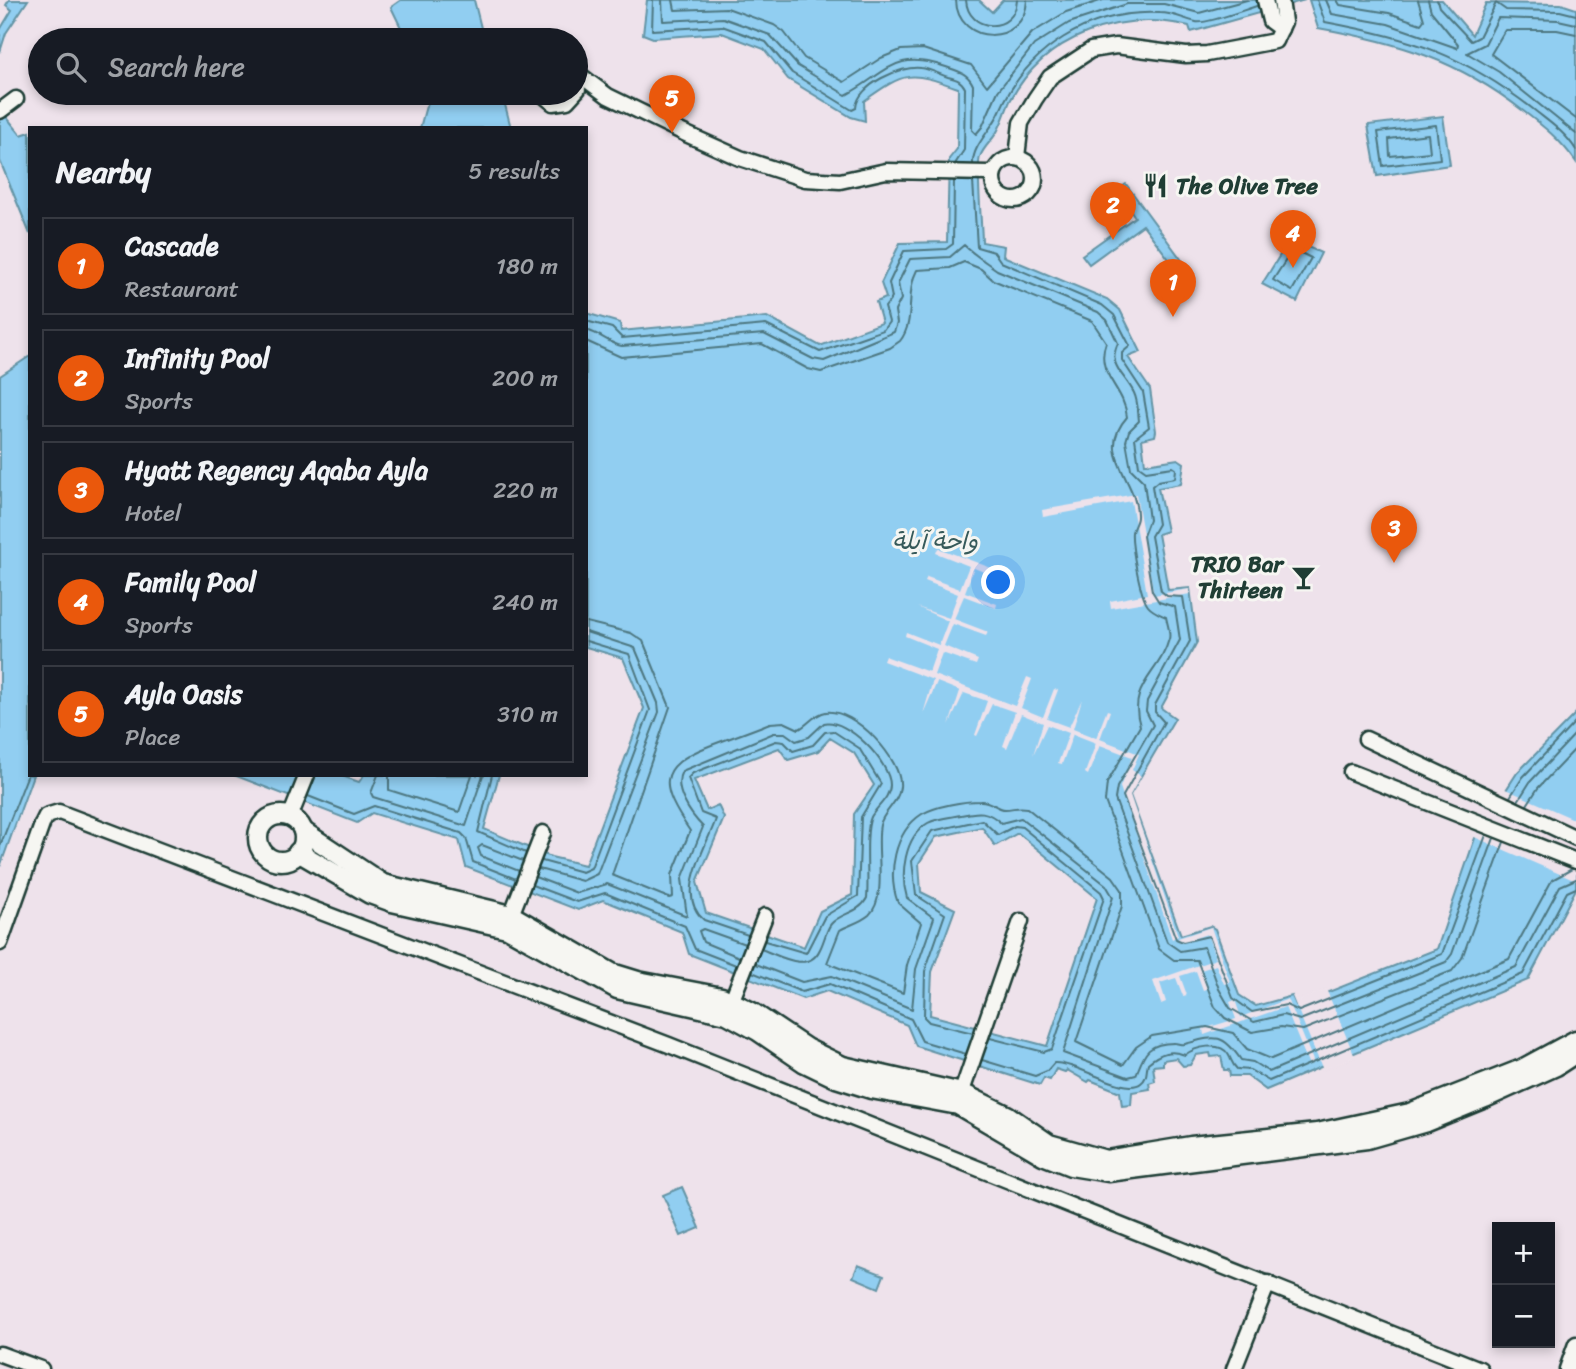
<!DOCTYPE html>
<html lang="en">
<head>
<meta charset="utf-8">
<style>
	body { margin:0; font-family:Sriracha,"Playpen Sans Arabic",sans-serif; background:#242831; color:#f1f3f6 }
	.controls { position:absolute; right:21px; bottom:21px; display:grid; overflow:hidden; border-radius:0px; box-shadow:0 4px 10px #0003 }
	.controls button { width:63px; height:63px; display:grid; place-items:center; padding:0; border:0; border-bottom:2px solid #363941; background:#171b24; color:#f1f3f6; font:35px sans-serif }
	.you { position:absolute; left:999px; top:583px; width:24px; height:24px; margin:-18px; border:5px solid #fff; border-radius:50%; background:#1a73e8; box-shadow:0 0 0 10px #1a73e833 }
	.badge { display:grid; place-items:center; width:46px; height:46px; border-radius:50%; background:#ea580c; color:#fff; font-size:23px; font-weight:700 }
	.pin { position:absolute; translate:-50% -58px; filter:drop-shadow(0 2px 4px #0008) }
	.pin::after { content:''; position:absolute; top:37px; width:24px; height:21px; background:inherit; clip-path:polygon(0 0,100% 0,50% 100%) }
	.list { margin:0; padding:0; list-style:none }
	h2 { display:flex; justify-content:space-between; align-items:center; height:91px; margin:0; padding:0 28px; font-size:30px }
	h2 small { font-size:23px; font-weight:400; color:#9ea1a6 }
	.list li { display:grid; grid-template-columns:46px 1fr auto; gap:21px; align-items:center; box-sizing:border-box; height:98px; margin:0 14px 14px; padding:0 14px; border:2px solid #363941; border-radius:0px }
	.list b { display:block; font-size:26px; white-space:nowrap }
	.list p { margin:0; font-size:23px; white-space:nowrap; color:#9ea1a6 }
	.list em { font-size:23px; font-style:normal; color:#9ea1a6 }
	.icon { flex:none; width:38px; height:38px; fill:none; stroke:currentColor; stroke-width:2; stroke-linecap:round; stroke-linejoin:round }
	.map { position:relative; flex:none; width:1576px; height:1369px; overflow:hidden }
	.search { position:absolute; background:#171b24; box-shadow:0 4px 10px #0003; left:28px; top:28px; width:560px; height:77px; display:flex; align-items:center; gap:18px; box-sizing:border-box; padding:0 24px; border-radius:38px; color:#9ea1a6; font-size:26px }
	.panel { position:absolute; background:#171b24; box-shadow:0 4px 10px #0003; left:28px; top:126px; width:560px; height:651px; border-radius:0px }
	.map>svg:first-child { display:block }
</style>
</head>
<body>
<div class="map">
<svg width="1576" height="1369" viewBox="0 0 1576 1369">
	<rect width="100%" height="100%" fill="#eee2eb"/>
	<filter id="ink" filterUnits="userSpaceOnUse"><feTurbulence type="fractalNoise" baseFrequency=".0143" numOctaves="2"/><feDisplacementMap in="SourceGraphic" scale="14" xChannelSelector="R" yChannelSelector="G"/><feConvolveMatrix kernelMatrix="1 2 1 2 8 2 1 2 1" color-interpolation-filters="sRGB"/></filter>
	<g filter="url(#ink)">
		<!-- water -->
		<g fill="#91cef1" stroke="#6394a5" stroke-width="2" fill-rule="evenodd">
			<polygon points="9,0 28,0 6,33 0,52 0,30 12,10 6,5"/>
			<polygon points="401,0 474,0 484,40 406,38 391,7"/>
			<path d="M647 0H979L992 12 1003 0H1305L1191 32 1189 26C1120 10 1045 35 1010 101 1006 110 1003 121 998 130 994 139 983 147 980 157 976 167 982 227 982 242L1004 246 1003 256 1107 299 1120 310 1141 352 1128 357 1150 389 1156 431 1155 436 1142 439 1145 464 1178 459 1184 463 1181 484 1158 488 1167 531 1158 534 1168 590 1190 588 1197 642 1161 708 1175 718 1130 795 1181 935 1210 926 1215 929 1239 995 1256 1006 1292 996 1296 1005 1437 949 1475 838 1517 773 1576 713V889L1528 980 1266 1090 1247 1076H1230L1229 1070H1224L1221 1056 1211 1057 1210 1053 1196 1055 1190 1065 1183 1066 1176 1058 1163 1060V1065L1153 1066 1155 1081 1149 1083 1150 1089 1132 1092 1131 1105 1122 1106 1120 1092 1090 1080 1088 1082 1067 1070 1065 1072 1056 1069 1050 1080 1044 1078 1040 1085 916 1046 907 1025 827 991 803 999 689 954 682 932 603 900 578 910 466 867 459 840 372 813 357 823 234 775H339L359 782 364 775H499L484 829 551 857 585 865 644 708 623 658 586 647V313L620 323 621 331 767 317 820 346 882 323 876 302 886 298 881 283 900 243 947 242 949 159 957 149 958 88C909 71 906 71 864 101L865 121 851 117 788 79 764 49 722 33 653 38 643 34ZM830 738 854 753 874 785 854 814 852 895 820 911 804 947 706 913 697 882 724 818 718 805 707 810 694 780 779 748 788 760 818 751ZM982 827 995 846 1018 833 1097 898 1047 1046 930 1015 932 972 955 909 921 892 919 863 936 837Z"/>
			<path d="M1309 0H1442L1472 35 1486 3 1561 4 1576 9V162C1561 140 1543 126 1522 110 1458 60 1397 42 1318 28Z"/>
			<polygon points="436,93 502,93 511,128 420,128 426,106"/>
			<polygon points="0,109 21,135 30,132 30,234 0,161"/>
			<polygon points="1443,116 1450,165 1377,176 1368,125"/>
			<polygon points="1126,184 1189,270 1181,275 1143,225 1089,264 1082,255 1135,217 1117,190"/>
			<polygon points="1290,239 1321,253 1297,302 1262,284"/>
			<polygon points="30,356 30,775 33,775 0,867 0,376"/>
			<polygon points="682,1187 700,1228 681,1236 663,1195"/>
			<polygon points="858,1265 884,1275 879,1288 853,1277"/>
		</g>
		<!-- pier -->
		<g fill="#eee2eb">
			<polygon points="1136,494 1154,595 1189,589 1190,594 1111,608 1110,601 1147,594 1131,501 1043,517 1042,510"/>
			<polygon points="938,548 1010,575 1007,581 974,568 965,592 997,604 996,608 964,596 954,619 988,632 986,636 953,624 944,646 978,660 976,665 942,653 934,675 1015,706 1027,677 1032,679 1021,708 1043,717 1054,689 1058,690 1047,719 1069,727 1082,699 1073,729 1096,738 1107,710 1110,711 1100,739 1139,754 1132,770 1141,776 1130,795 1178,936 1172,939 1120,787 1132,757 1100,745 1088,775 1085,773 1096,743 1073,734 1062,764 1058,763 1069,733 1047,725 1033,755 1043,723 1021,714 1007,748 1003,746 1015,712 992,704 977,736 975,735 987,701 964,693 949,725 960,691 937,682 923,714 933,680 883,661 885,656 929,672 937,649 905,636 906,632 939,645 948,621 917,607 949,618 958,594 925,581 927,577 960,589 969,566 936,553"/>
			<polygon points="1503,788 1576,820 1576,881 1472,836"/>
			<polygon points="1211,927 1230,982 1224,984 1216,965 1201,970 1207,989 1203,990 1196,971 1180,976 1187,995 1183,996 1176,978 1160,983 1166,1002 1161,1004 1153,981 1216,959 1207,934 1180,943 1178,938"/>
			<polygon points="1326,989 1355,1057 1323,1070 1292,996 1295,995 1297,1001"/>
			<polygon points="1288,999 1314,1063 1309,1065 1285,1007 1204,1035 1203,1029 1236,1019 1230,1002 1235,1000 1241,1017"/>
		</g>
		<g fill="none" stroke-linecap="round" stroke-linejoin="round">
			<!-- shore -->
			<g stroke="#4d7780" stroke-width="2">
				<path d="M653 0 652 30 722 26 766 42 792 73 852 110 856 108C857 85 901 65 921 68 930 69 939 74 948 77 956 79 961 80 965 88L964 150 955 164"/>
				<path d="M662 0 663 21 723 18 770 35 798 66 846 95C887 73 894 49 946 67 958 71 968 73 973 85L972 130 976 134 982 127 998 91 1034 45 1069 23 1127 4H1164L1199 13 1247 0"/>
				<polyline points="673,0 675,10 727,8 774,25 784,32 804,58 844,82 881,58 901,50 923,49 971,65 987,86 1032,33 1066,12 1103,0"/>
				<path d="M956 0C957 46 1025 47 1027 0"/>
				<path d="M966 0C968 33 1015 34 1017 0"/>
				<path d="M1317 0 1325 22C1412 38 1462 54 1533 109 1549 122 1565 132 1576 150"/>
				<polyline points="1326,0 1332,14 1388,24 1457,48 1458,44 1431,11 1428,0"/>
				<polyline points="1337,0 1340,5 1389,13 1421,24 1424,20 1418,0"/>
				<polyline points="1437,0 1439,7 1471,41 1479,37 1496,3 1506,10 1560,11 1576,15"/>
				<polyline points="1576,24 1558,20 1498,18 1485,44 1467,53 1499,72 1576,134"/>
				<polyline points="1576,34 1557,30 1505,30 1491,54 1576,119"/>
				<polygon points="1436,125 1440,159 1383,166 1378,132"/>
				<polygon points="1428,134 1430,152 1390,156 1389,139"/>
				<path d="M973 164C972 146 992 129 999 113 1026 49 1090 9 1160 13 1173 13 1184 19 1196 22 1205 25 1246 9 1257 6"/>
				<polyline points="973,181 977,247 994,252 1001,262 1102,305 1114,315 1130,346 1122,353 1122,360 1143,392 1149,427 1135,438 1139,466 1146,471 1173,467 1176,469 1175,478 1158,481 1152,486 1158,524 1151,536 1161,591 1167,596 1183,597 1190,641 1155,705 1155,712 1164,722 1123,796 1176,939 1183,942 1209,936 1233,998 1252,1012 1286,1005 1299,1011 1442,954 1486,835"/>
				<polygon points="1293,249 1311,258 1292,291 1273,280"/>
				<polyline points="586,321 612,328 622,338 766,325 820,352 883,330 889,322 885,307 892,298 889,283 904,251 946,249 953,244 954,181"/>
				<path d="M586 330C601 334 610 344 622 346L764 334 813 359 824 361 894 332 897 323 895 311 901 299 898 283 910 259 950 257 964 245C974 255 986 262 997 270L1098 312 1107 320 1118 343C1107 366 1124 373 1134 393 1138 401 1138 413 1139 421L1129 431 1126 441 1131 469 1144 482 1149 520 1143 536 1152 591 1159 602 1175 607 1180 640 1147 701 1146 711 1153 725 1117 787 1115 799 1167 942 1180 951 1204 947 1219 989 1230 1008 1254 1022 1283 1015 1300 1020 1446 962 1452 954 1494 838"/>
				<path d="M586 341 621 357 762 344 808 369 821 372 890 348 900 341C916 321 905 292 917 270L950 268 964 262 981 269 993 280 1092 321 1106 342C1094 374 1124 386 1127 417 1094 454 1139 481 1137 517 1137 522 1133 527 1132 532 1131 545 1140 596 1148 606 1153 612 1160 614 1166 617 1167 623 1171 633 1169 639 1160 674 1127 685 1140 726L1107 783 1105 801 1159 949 1174 960H1197L1215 1007 1225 1018 1252 1032 1281 1027 1303 1030 1452 971 1462 958 1504 842"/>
				<path d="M586 622 631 633 643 641 670 707 612 875 669 898 673 897 672 875 690 831C660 787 655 767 709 746 730 738 750 731 770 723L784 722 799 729C809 724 814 714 826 712 854 708 903 760 900 787 899 803 883 811 880 825 875 849 888 897 869 915 861 922 849 925 840 930L827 963 903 993 907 965 921 923 898 903C887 874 894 832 922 814 936 806 964 801 980 801 990 800 997 809 1005 809 1013 809 1018 806 1027 808L1113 877 1122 890V906L1076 1042 1123 1065 1136 1047 1152 1036 1207 1027 1233 1033 1247 1049 1271 1059 1509 959 1552 880 1572 869"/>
				<polyline points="378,775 371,793 373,797 466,826 483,775"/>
				<polyline points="389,775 389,790 459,812 472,775"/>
				<polyline points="492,775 478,832 526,853"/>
				<polyline points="308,796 354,814 374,806 461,833 466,838 473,862 516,879"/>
				<polyline points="1510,797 1523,777 1576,721"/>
				<polyline points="1518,801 1530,782 1576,733"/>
				<polyline points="1527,805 1538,788 1576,748"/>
				<polyline points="0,846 30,769"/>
				<polyline points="542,861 582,872 591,868 650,710 629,654 586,641"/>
				<polyline points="539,869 582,881 597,874 659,712 658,703 635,648 586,632"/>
				<polyline points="519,871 481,856 478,848 482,845 523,861"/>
				<path d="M535 877 577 893 607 884 687 916 682 879 703 827C691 815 672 789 682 771L774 733H785L796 741 809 737 824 723C847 718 890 762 890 785 890 798 876 807 871 817 864 832 869 879 867 898 859 914 841 912 831 924 826 930 824 942 820 949 809 974 780 956 761 949"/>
				<polyline points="532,885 577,902 605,893 685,926 695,949 736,965"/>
				<path d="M748 935 704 920C674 895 707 846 716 819L701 813 688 778 693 773 776 741 784 742 793 751 813 745 825 732 833 731 859 748 881 784 861 817 858 896 825 916 806 953 765 941"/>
				<polyline points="739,957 703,942 699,931 703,929 745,944"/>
				<path d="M756 964 802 982 832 976 912 1009 916 969 934 918 907 898C900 875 904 837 928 823 937 818 951 817 961 815 979 811 987 810 1001 823L1021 818 1106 885 1113 897 1063 1053 1128 1077 1136 1075C1144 1055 1146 1043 1174 1043 1178 1043 1181 1045 1185 1044 1215 1036 1222 1032 1241 1060L1253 1062 1269 1072 1516 967 1560 886 1576 879"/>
				<polyline points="752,972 802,992 830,984 911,1019 922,1041 966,1054"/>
				<polyline points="973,1033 929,1022 924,1017 925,971 945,914 916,895 912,861 932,831 982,820 998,835 1015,826 1022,827 1101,892 1104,898 1052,1049 1044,1052 990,1038"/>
				<path d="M982 1060 1035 1076 1047 1071 1054 1063C1077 1062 1125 1096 1141 1083 1148 1078 1146 1070 1148 1063 1160 1053 1171 1049 1185 1055 1195 1047 1220 1041 1228 1054 1232 1060 1231 1063 1237 1069L1250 1070 1269 1081 1523 974 1567 892 1576 888"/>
			</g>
			<defs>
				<g id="minor">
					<polyline points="1265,0 1270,21 1281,29"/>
					<polyline points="576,72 608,96 684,133 740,158 805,179 840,181 886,171 988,173 993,177"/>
					<polyline points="541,93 553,103 567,101 578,89 576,72"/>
					<polyline points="0,111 16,99"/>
					<polyline points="1017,157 1021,123 1035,99 1050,77 1091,50 1116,46 1186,55 1207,54 1275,41 1284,22 1281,0"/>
					<circle cx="1014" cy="179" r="21"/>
					<polyline points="1366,739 1576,838"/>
					<polyline points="1351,772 1576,861"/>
					<polyline points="290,817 307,775"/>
					<polyline points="508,923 543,833"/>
					<polyline points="0,943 43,822 46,816 59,812 669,1045 1480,1369"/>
					<polyline points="728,1010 765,916"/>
					<polyline points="959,1100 1021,921"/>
					<polyline points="0,1354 41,1369"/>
					<polyline points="1234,1369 1268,1283"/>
					<polyline points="1567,1369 1576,1344"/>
				</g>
				<g id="tertiary">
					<circle cx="281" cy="838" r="23"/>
					<polyline points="303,831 383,884 511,915 612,973 638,981 722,997 752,1012 806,1048 843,1066 962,1093 1007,1115 1049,1144 1106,1160 1191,1146 1317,1133 1410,1113 1522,1069 1576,1040"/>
					<polyline points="298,852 370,894 392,902 507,928 617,989 727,1014 758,1031 805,1063 836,1078 871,1089 958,1105 1043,1155 1071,1166 1108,1172 1367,1139 1426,1122 1485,1098 1556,1066 1576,1053"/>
				</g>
			</defs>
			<!-- minor casing -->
			<use href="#minor" stroke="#1f3d34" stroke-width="19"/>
			<!-- tertiary casing -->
			<use href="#tertiary" stroke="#1f3d34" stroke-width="23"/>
			<!-- minor -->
			<use href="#minor" stroke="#f6f6f2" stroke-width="14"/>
			<!-- tertiary -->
			<use href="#tertiary" stroke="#f6f6f2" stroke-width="18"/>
		</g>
	</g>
	<!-- icons -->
	<defs>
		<symbol id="restaurant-bare" viewBox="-9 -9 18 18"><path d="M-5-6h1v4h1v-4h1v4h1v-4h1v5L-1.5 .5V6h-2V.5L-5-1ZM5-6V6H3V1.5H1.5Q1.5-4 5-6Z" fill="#1f3d34" stroke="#f6f6f2" stroke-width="2.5" paint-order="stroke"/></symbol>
		<symbol id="bar-bare" viewBox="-9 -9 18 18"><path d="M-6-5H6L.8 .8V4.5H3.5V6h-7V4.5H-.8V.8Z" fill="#1f3d34" stroke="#f6f6f2" stroke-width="2.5" paint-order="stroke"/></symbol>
	</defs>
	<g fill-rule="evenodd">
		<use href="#restaurant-bare" x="1138" y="168" width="35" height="35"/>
		<use href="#bar-bare" x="1286" y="560" width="35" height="35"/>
	</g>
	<g text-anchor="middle" stroke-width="6" stroke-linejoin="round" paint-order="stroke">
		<!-- poi labels -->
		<g font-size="23" font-weight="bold" fill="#1f3d34" stroke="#f6f6f2" text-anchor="start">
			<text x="1176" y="194">The Olive Tree</text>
			<text x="1283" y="572" text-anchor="end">TRIO Bar<tspan x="1283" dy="26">Thirteen</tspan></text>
		</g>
		<!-- water labels -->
		<g font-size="24" font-style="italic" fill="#365a5a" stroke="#f6f6f2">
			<text x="935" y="549">واحة آيلة</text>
		</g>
	</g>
</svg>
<div class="controls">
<button>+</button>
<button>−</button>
</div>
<div class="you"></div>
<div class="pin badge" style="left:1173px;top:317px">1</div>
<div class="pin badge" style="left:1113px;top:240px">2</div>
<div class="pin badge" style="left:1394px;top:563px">3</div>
<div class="pin badge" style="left:1293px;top:268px">4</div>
<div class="pin badge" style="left:672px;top:133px">5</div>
<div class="search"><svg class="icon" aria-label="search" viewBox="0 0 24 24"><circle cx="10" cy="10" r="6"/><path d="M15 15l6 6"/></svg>Search here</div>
<section class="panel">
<h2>Nearby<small>5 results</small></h2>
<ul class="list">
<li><span class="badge">1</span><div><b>Cascade</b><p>Restaurant</p></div><em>180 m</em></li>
<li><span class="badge">2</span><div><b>Infinity Pool</b><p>Sports</p></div><em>200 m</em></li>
<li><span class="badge">3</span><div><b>Hyatt Regency Aqaba Ayla</b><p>Hotel</p></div><em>220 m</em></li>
<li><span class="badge">4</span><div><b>Family Pool</b><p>Sports</p></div><em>240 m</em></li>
<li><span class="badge">5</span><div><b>Ayla Oasis</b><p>Place</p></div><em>310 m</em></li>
</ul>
</section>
</div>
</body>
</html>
